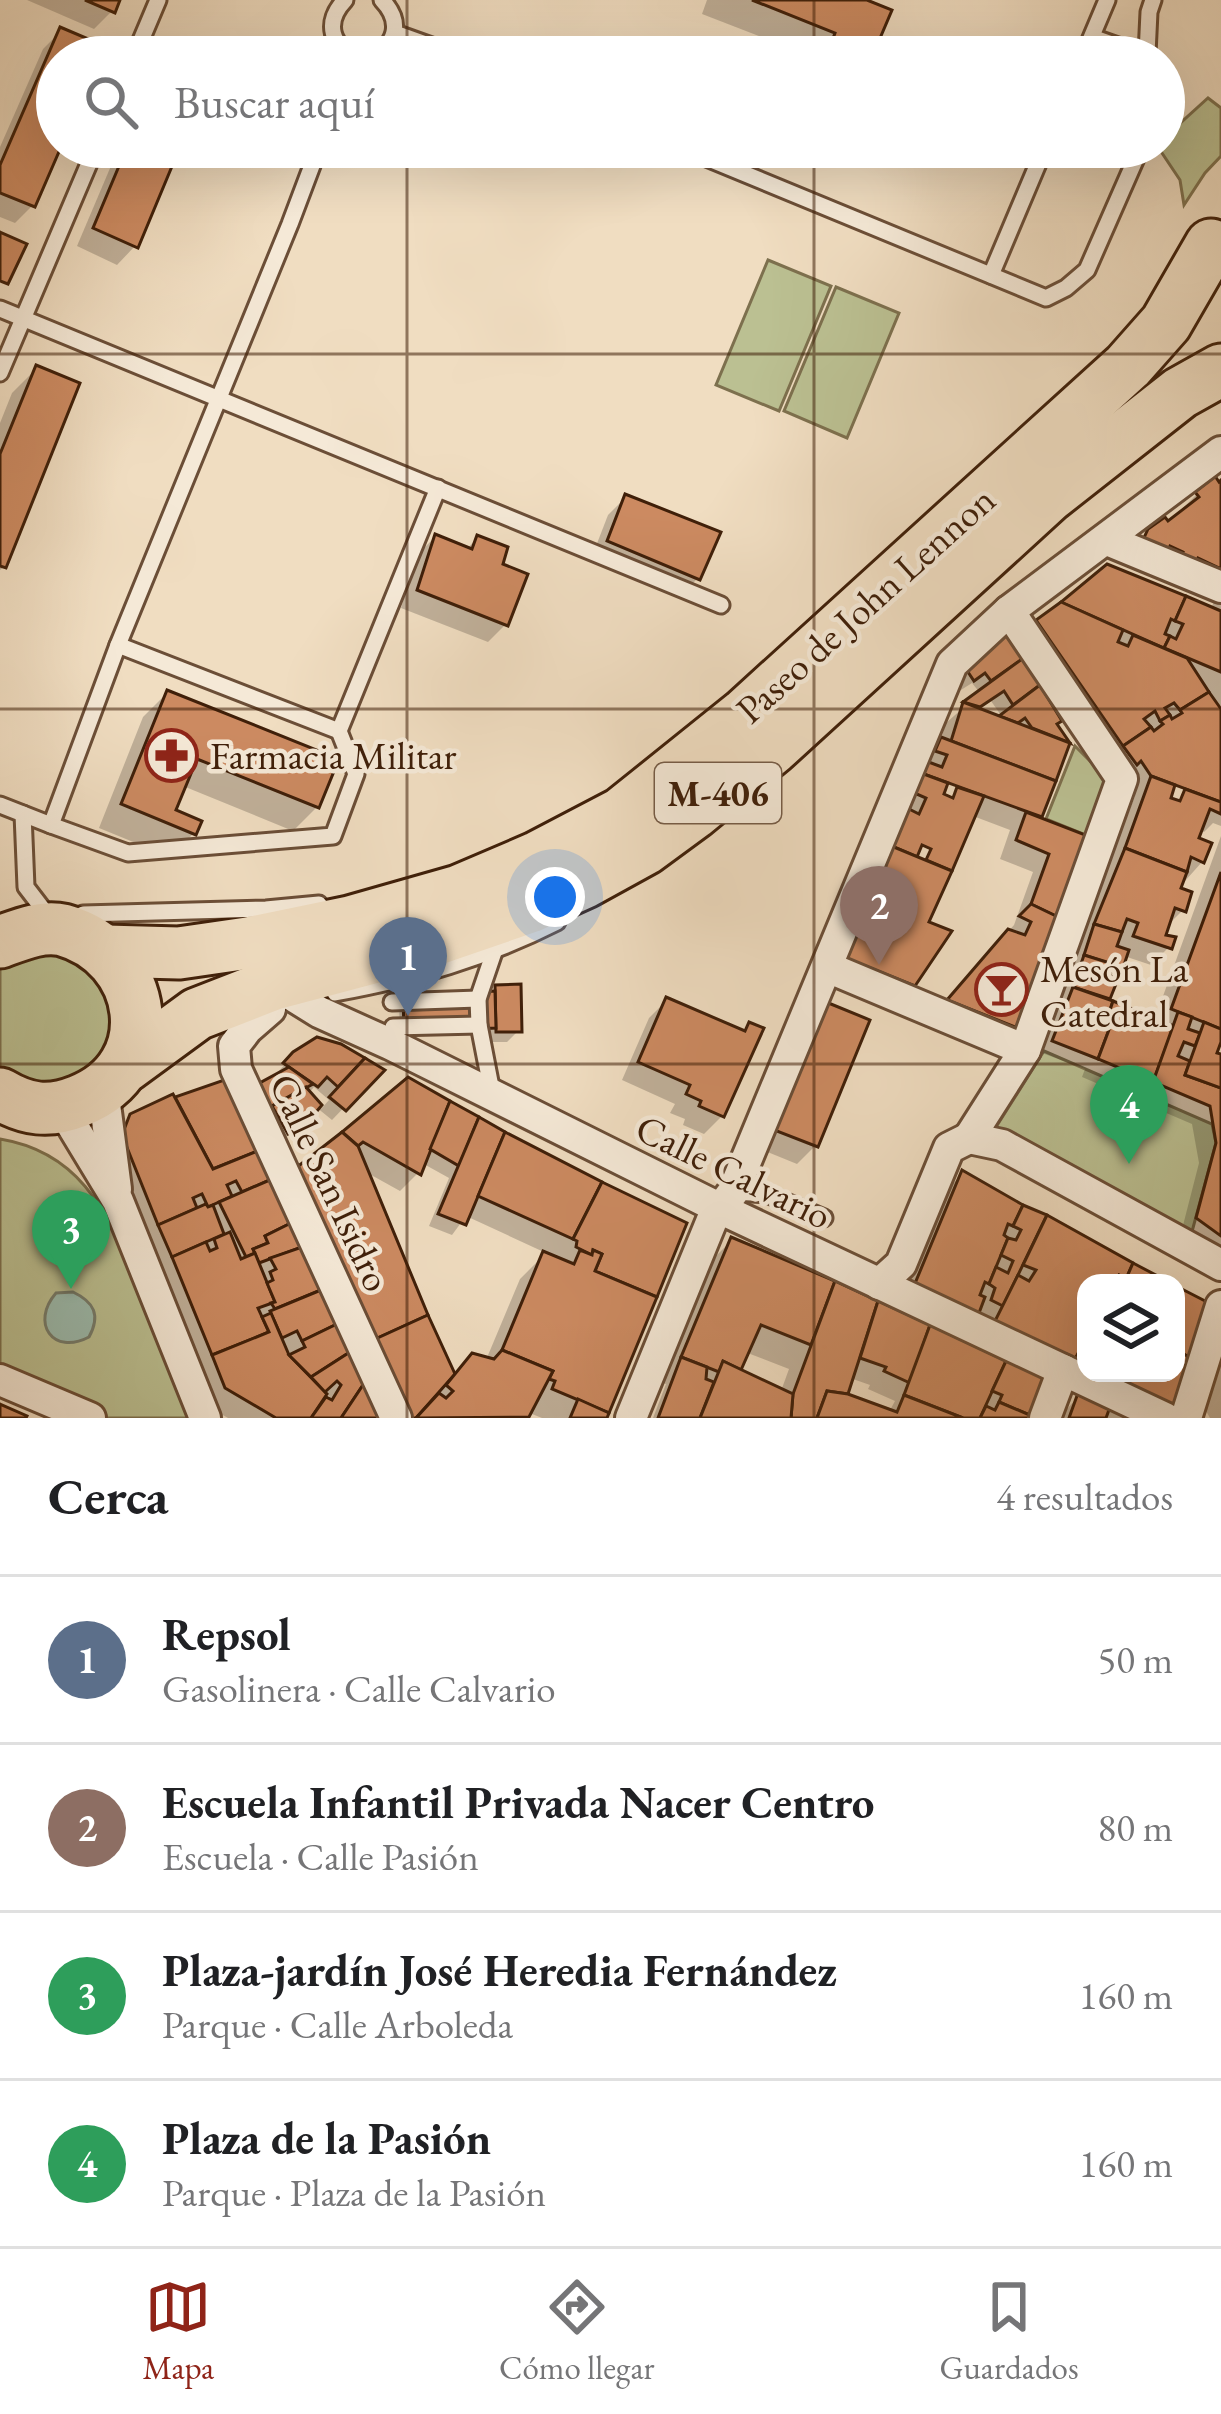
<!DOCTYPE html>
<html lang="es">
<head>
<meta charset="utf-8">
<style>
	body { margin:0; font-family:"EB Garamond",serif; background:#f6f6f6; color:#202124 }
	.controls { position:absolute; right:36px; bottom:36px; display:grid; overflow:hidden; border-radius:24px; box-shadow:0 12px 48px #0002 }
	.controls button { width:108px; height:108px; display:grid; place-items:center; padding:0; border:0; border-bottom:3px solid #e0e0e0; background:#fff; color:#202124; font:60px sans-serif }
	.you { position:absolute; left:555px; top:897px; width:42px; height:42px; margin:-30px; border:9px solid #fff; border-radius:50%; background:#1a73e8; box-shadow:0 0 0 18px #1a73e833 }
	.badge { display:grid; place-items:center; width:78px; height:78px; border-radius:50%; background:#8f2418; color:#fff; font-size:39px; font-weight:700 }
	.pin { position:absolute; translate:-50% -99px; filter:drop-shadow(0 3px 6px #0008) }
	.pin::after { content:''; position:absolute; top:63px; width:42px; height:36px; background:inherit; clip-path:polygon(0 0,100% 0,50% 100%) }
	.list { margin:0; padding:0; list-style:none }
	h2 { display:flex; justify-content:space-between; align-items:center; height:156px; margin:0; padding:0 48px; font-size:51px }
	h2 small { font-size:39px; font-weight:400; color:#757577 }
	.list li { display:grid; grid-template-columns:78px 1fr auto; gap:36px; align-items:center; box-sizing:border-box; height:168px; padding:0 48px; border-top:3px solid #e0e0e0 }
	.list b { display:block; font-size:45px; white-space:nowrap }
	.list p { margin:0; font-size:39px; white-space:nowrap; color:#757577 }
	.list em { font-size:39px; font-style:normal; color:#757577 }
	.icon { flex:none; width:66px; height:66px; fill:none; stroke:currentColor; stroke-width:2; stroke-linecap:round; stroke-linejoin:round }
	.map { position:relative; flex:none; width:1221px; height:1418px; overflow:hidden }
	.search { position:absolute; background:#fff; box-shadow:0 12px 48px #0002; left:36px; right:36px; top:36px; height:132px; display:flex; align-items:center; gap:30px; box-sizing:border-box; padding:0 42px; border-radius:66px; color:#757577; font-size:45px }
	.sheet { height:828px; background:#fff }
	nav { display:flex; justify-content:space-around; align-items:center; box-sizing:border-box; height:168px; border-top:3px solid #e0e0e0; background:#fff; font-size:33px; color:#757577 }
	nav a { display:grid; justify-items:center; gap:6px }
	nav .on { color:#8f2418 }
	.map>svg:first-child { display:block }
</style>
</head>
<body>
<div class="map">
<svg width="1221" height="1418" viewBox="0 0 1221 1418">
	<rect width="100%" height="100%" fill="#f0ddc1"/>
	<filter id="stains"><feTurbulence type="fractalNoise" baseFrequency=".00167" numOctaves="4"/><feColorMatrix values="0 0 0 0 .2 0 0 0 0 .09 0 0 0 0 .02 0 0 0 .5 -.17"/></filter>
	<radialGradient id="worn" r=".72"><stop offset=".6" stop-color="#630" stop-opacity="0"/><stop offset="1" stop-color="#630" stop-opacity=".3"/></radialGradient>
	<!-- green -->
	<g fill="#bbc092" stroke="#7d704e" stroke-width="3">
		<polygon points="1208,98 1221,108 1221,156 1205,173 1184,205 1180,180 1158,147 1164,147 1164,138"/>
		<polygon points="768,260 831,286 779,411 716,385"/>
		<polygon points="836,287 899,313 847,438 784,411"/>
		<polygon points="1075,746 1108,779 1088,836 1046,819"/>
		<polygon points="26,952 72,952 118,998 107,1062 49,1090 0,1069 0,969"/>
		<polygon points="1044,1051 1212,1124 1216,1143 1190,1239 991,1135"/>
		<path d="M0 1139C85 1153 108 1218 140 1287 159 1327 177 1366 196 1406L190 1418H97L0 1372Z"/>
	</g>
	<!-- water -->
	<path fill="#9bbcaf" stroke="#767d6d" stroke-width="3" d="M73 1292C94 1302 101 1315 89 1337 53 1356 30 1323 56 1293Z"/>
	<!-- shadow -->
	<g fill="#0003" fill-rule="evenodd">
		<polygon points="27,0 116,0 112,11 94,29"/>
		<polygon points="707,0 859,0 869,57 813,57 702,14"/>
		<polygon points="61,31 97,57 57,57 58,147 33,205 15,223 0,217 0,147 43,49"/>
		<polygon points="119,147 177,147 135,246 117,265 77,246"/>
		<polygon points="36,369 4,567 0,570 0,423 12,393"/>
		<path d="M1221 478V706L1213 703 1221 715V826L1213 823 1204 832 1199 830 1195 840 1202 862 1177 890 1183 910 1164 929 1169 947 1151 965 1124 956 1120 967 1108 978 1114 980 1106 1000 1154 1021 1221 836V1035L1213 1055 1221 1058V1266L1180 1237 1199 1163 1192 1124 1082 1077 1085 1069 1042 1053 1082 943 1078 942 1135 796 1121 777 1062 716 1054 725 1067 743 1038 819 1084 838 1016 1027 998 1045 932 1018 1014 925 1033 872 1000 859 1010 830 973 816 925 924 913 984 895 1003 829 976 923 759 940 742 946 723 980 693 972 683 961 690 958 686 966 670 980 657 1013 647 1038 622 1107 567 1210 610 1215 600 1131 550 1150 531 1167 525 1181 514 1179 512 1197 494ZM1039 629H1046L1081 680 1076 683ZM991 701 1005 721 977 710ZM946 780 961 785 954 802 940 796ZM1173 781 1189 787 1182 805 1167 799ZM921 842 935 848 928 864 914 858Z"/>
		<polygon points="626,497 698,578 680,596 591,559 608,515"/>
		<polygon points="435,537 466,550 477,538 499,566 506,624 488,642 401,608 417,555"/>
		<polygon points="167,693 317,807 293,831 183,786 172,812 194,833 170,857 99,828 143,717"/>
		<polygon points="496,988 519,1030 507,1042 485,1042 485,1032 400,1035 399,1002 490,994"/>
		<polygon points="667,1000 742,1033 750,1026 722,1116 704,1134 683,1125 685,1119 670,1113 675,1104 622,1080 649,1018"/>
		<polygon points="809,1024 815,1146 797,1164 758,1148"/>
		<path d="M340 1047 380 1070 332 1120 316 1107 291 1134 276 1143 260 1115 274 1076 295 1054ZM314 1087 329 1100 321 1109 308 1094Z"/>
		<path d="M226 1083 275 1193 294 1174 446 1102 683 1225 604 1418H542L517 1408 515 1412 526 1418H378L318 1409 330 1397 325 1393 308 1418H228L207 1406 140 1241 112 1135 131 1116ZM422 1163 449 1178 429 1226 452 1235 466 1216 546 1253 520 1279 486 1360 453 1377 364 1171 400 1191 418 1173Z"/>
		<path d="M962 1174 1046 1218 1086 1283V1373H1176V1289L1204 1304 1169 1418H1063L1067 1409 1078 1397 1086 1374 1028 1418H653L666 1384 659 1382 708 1264 732 1240 894 1312 945 1192ZM977 1310 988 1316 972 1348 953 1339 973 1319ZM745 1352 789 1369 781 1391 737 1371ZM850 1378 870 1385 868 1389 895 1401 889 1412 844 1397Z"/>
		<polygon points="1221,1329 1221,1418 1210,1418 1206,1411 1201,1409 1208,1402 1211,1389 1207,1385"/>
	</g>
	<!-- building -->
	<g fill="#cc8a61" stroke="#3f1f09" stroke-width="3">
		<polygon points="85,0 120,0 115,13"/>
		<polygon points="752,0 867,0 892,10 872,57 826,57 835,33"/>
		<polygon points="60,27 105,46 101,57 57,57 57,147 61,147 35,207 0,193 0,165"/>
		<polygon points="127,147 180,147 138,248 93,228"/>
		<polygon points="0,232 27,244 8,284 0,281"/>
		<polygon points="36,365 80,383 6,568 0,566 0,454"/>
		<polygon points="1215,476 1219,482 1221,480 1221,569 1198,558 1196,563 1181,557 1183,552 1170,546 1168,551 1143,540 1148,529 1165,517 1168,521 1199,497 1195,492"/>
		<polygon points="625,494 721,532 700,580 607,541"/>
		<polygon points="435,534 472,549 477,535 508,547 503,564 528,574 508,626 417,590"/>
		<polygon points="1107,564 1186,596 1175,621 1171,619 1165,634 1170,636 1164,648 1061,602"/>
		<polygon points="1186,596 1221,611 1221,672 1164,648 1170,636 1176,639 1183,624 1175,621"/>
		<polygon points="1061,602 1123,630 1118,642 1128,646 1133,635 1187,658 1209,692 1180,710 1174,703 1165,708 1170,715 1160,721 1155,711 1144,719 1151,727 1123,746 1036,620"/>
		<polygon points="1007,630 1024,658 991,681 985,673 974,681 968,672 978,654"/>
		<polygon points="1022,659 1040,685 1013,705 1004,691 980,707 963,702"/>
		<polygon points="1040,685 1062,721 1057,724 1070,743 1032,728 1025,718 1018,723 999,716"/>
		<polygon points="167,690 339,759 319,808 197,759 176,810 202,821 196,835 121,804"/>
		<polygon points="1209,692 1221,709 1221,802 1151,776 1141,761 1137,765 1123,746 1151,727 1154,731 1163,724 1160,721 1170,715 1172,719 1182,713 1180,710"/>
		<polygon points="963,702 1070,743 1056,781 951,741"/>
		<polygon points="941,737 1056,781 1042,817 921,773 926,761 942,767 947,755 935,751"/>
		<polygon points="921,773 948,783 944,794 953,798 957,787 984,796 952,871 926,860 931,849 922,845 917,857 889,845 905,807 919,814 926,798 912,792"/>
		<polygon points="1151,776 1175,785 1171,798 1180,801 1185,789 1221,802 1221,814 1210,809 1199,838 1212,843 1204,863 1191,857 1187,872 1125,848"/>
		<polygon points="1026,812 1088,836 1058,917 1031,904 1049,854 1016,840"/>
		<polygon points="889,845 952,871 929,922 952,931 915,986 845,958"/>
		<polygon points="1125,848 1187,872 1181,888 1192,892 1186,912 1175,908 1166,935 1176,937 1172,949 1133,936 1138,923 1127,919 1122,932 1094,924"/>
		<polygon points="1221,872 1221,1029 1171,1009"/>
		<polygon points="1031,904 1058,917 1018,1028 947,1000 1008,929 1025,935 1031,922 1019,916"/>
		<polygon points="1094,924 1122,932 1117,946 1129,950 1123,968 1084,955"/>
		<polygon points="1084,955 1110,963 1107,971 1109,975 1118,979 1110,999 1073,987"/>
		<polygon points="521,984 522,1032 496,1032 495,985"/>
		<polygon points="1073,987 1113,1001 1105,1025 1110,1027 1098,1059 1052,1041"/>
		<polygon points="495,991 496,1028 404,1032 403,994"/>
		<polygon points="666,997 745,1031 749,1022 764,1028 724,1117 699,1106 701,1101 686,1094 690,1085 638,1062"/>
		<polygon points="1113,1001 1174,1026 1153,1082 1098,1059 1110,1027 1105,1025"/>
		<polygon points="826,1002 870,1020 818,1147 774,1130"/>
		<polygon points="1178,1012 1192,1017 1188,1029 1200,1033 1195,1046 1184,1042 1178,1056 1190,1061 1185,1075 1221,1088 1221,1236 1196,1218 1216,1143 1210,1106 1153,1082"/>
		<polygon points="1204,1022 1221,1029 1221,1042 1217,1053 1221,1054 1221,1088 1185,1075"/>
		<polygon points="317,1037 341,1044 365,1058 338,1087 327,1077 318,1087 283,1063 293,1052"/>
		<polygon points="365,1058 385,1070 346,1111 329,1097"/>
		<polygon points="289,1067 313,1084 266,1109 256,1085"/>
		<polygon points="408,1077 450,1101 421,1175 363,1142 358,1146 342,1132"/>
		<polygon points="227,1079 260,1150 213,1169 175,1097"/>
		<polygon points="306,1087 322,1105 307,1123 288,1134 272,1106"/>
		<polygon points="173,1094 213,1169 260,1150 272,1179 242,1192 236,1181 227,1185 232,1196 208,1207 202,1194 193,1198 197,1208 158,1225 122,1135 130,1114"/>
		<polygon points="450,1101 479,1117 459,1166 430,1149"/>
		<polygon points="479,1117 505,1132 466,1225 438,1214"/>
		<polygon points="342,1132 358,1146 428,1315 371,1341 292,1171"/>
		<polygon points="505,1132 602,1182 573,1239 478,1196"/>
		<polygon points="962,1170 1023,1205 1013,1226 1008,1224 1004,1235 1008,1238 989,1284 985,1282 980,1295 985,1297 976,1321 911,1293"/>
		<polygon points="272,1179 291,1223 265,1236 268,1243 253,1249 255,1253 246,1257 219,1202"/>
		<polygon points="602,1182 687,1223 657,1297 595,1271 602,1254 593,1250 592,1255 576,1247 577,1241 573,1239"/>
		<polygon points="206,1204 208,1207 213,1205 224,1234 172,1257 158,1225"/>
		<polygon points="1023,1205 1047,1215 1003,1306 991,1300 995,1288 989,1284 996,1267 1008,1273 1013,1261 1001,1255 1008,1238 1016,1240 1021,1230 1013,1226"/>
		<polygon points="1047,1215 1133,1263 1126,1279 1119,1275 1115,1283 1086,1283 1086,1338 1072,1365 992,1327 1018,1275 1029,1281 1036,1270 1023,1265"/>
		<polygon points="291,1223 302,1247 259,1263 253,1249 268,1243 265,1236"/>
		<polygon points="230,1232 241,1259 255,1253 275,1302 258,1308 269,1332 212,1355 172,1257 206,1242 210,1251 217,1248 214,1239"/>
		<polygon points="731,1237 835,1281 811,1345 761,1325 741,1370 723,1361 719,1372 681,1357"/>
		<polygon points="302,1247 321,1290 275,1309 271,1303 275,1302 267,1283 273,1280 270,1272 276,1269 270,1258"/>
		<polygon points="580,1250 592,1255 593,1250 602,1254 595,1271 657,1297 609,1413 552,1389 555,1381 549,1379 553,1371 502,1350 543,1251 574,1264"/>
		<polygon points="1133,1263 1171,1283 1115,1283 1119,1275 1126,1279"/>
		<polygon points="835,1281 878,1301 848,1394 827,1391 817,1418 791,1418 793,1394"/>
		<polygon points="1176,1286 1207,1302 1191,1358 1176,1350"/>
		<polygon points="321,1290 337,1324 302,1341 297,1331 282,1338 270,1311"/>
		<polygon points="878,1301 930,1325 910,1383 884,1371 886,1367 860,1358"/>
		<polygon points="271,1313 289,1355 327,1394 311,1418 276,1418 225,1388 212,1355 269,1332 262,1317"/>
		<polygon points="428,1315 455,1374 416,1418 404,1418 371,1341"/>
		<polygon points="337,1324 350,1352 311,1377 289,1355 305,1347 302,1341"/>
		<polygon points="930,1325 1006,1361 980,1418 963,1418 904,1395"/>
		<polygon points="1086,1338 1086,1373 1073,1364"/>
		<polygon points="502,1350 553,1371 529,1417 416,1418 439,1393 446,1398 453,1391 446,1385 472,1353 494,1359"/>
		<polygon points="1176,1350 1191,1358 1177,1414 1094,1373 1176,1373"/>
		<polygon points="350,1352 365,1382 341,1418 311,1418 326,1397 332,1400 341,1385 337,1381 325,1392 311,1377"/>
		<polygon points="681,1357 707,1367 706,1379 714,1382 700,1418 658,1418"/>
		<polygon points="723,1361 793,1394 791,1418 700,1418"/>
		<polygon points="1006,1361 1047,1377 1032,1416 999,1402 1002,1395 992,1391"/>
		<polygon points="365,1382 380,1418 341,1418"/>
		<polygon points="827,1391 848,1394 897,1412 904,1395 963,1418 817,1418"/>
		<polygon points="1078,1393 1110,1407 1106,1418 1069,1418"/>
		<polygon points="578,1399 609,1413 607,1418 570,1418"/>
		<polygon points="999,1402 1032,1416 1032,1418 980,1418 986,1406 995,1410"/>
		<polygon points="0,1404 27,1416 26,1418 0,1418"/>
	</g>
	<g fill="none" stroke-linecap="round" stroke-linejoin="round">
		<defs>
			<g id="service">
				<path d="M345 0C324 22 330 48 360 57"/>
				<polyline points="395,33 462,57"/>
				<polyline points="1092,37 1149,57"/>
				<polyline points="1147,54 1149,12 1153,0"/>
				<polyline points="134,57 158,0"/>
				<path d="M368 57C397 47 403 22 382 0"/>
				<polyline points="1083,57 1107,0"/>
				<polyline points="1164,78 1169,85 1164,95"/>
				<polyline points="680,147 1046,298 1066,288 1087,270 1141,147"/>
				<polyline points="991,275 1045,147"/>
				<polyline points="0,309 721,605"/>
				<polyline points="0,373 96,147"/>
				<polyline points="118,645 339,731 438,488"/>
				<polyline points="0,805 51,825 118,645 290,224 319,147"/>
				<polyline points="23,814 26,887 49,917"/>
				<polyline points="51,825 128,853 333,836 356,774 339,731"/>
				<polyline points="75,920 83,914 266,909 319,904"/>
				<path d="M335 993C416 978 484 959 557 922"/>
				<polyline points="392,1002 478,999"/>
				<polyline points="393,1027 479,1025"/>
				<polyline points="492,1092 479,1025 478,999 494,952"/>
				<polyline points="733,1192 767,1194 824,1218"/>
			</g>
			<g id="minor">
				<polyline points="1107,540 1221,587"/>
				<polyline points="827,967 1025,1050"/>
				<polyline points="103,1089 116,1189"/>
				<polyline points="61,1107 118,1201 205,1418"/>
				<polyline points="969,1138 1025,1050 1122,779 1009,611"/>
				<polyline points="969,1138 1002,1145 1221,1265"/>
				<polyline points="879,1284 901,1264 949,1148 969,1138"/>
				<polyline points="0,1380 90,1418"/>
				<polyline points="396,1418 236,1069 234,1046 247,1029 270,1009 274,984 319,1012 390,1044 721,1209 1165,1418"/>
				<polyline points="631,1418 712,1220 733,1192 952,664 1009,611 1221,452"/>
				<polyline points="1045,1418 1063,1370"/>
				<polyline points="1186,1418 1221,1306"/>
			</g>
			<g id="trunk">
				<path d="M0 942C19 935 42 925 63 930 149 954 166 1067 79 1101 49 1113 27 1110 0 1094"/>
				<polyline points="105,951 179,953 248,943 350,922 459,891 536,858 622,813 744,715 1128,366 1166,323 1211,245"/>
				<polyline points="126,1066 197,1014 274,984 417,946 530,907 585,882 645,849 694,813 773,748 1049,496 1180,393 1221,370"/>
			</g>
		</defs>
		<!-- service casing -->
		<use href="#service" stroke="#6b4e37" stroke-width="21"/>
		<!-- minor casing -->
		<use href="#minor" stroke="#6b4e37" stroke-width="36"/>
		<!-- trunk casing -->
		<use href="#trunk" stroke="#3f1f09" stroke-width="57"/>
		<!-- service -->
		<use href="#service" stroke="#f5e9d7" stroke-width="15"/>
		<!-- minor -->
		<use href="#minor" stroke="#f5e9d7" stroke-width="30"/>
		<!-- trunk -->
		<use href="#trunk" stroke="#f0ddc1" stroke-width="51"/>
	</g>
	<!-- grid -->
	<path fill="none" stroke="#3f1f09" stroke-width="3" stroke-opacity="0.55" d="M407 0V57M814 0V57M407 147V1418M814 147V1418M0 354H1221M0 709H1221M0 1064H1221"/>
	<!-- icons -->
	<defs>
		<symbol id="pharmacy-ring" viewBox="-11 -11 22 22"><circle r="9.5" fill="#f5e9d7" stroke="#8f2418" stroke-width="1.5"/><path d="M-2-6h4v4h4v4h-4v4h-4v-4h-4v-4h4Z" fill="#8f2418"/></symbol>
		<symbol id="bar-ring" viewBox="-11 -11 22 22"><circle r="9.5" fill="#f5e9d7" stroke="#8f2418" stroke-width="1.5"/><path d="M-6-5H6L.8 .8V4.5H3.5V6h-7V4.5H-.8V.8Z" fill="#8f2418"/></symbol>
	</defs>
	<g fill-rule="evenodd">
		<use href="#pharmacy-ring" x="142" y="726" width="59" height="59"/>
		<use href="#bar-ring" x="972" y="960" width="59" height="59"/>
	</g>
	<g text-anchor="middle" stroke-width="9" stroke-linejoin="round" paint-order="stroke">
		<!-- shield labels -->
		<rect fill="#f5e9d7" stroke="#765c47" stroke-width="3" x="655" y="763" width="126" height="60" rx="9"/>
		<g font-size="36" font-weight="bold" fill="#3f1f09">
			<text x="718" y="806">M-406</text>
		</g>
		<!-- street labels -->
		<g font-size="39" fill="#3f1f09" stroke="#f5e9d7">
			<text transform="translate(865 604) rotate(-42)" y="14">Paseo de John Lennon</text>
			<text transform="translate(734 1171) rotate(26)" y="14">Calle Calvario</text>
			<text transform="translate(331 1182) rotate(65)" y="14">Calle San Isidro</text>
		</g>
		<!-- poi labels -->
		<g font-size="39" fill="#3f1f09" stroke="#f5e9d7" text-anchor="start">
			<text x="210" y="769">Farmacia Militar</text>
			<text x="1040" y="982">Mesón La<tspan x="1040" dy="45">Catedral</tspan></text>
		</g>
	</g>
	<rect width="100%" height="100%" filter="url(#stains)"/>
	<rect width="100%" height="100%" fill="url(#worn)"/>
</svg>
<div class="controls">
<button><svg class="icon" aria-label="layers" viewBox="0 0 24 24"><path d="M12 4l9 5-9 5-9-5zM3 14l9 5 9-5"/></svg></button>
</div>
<div class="you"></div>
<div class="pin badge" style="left:408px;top:1016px;background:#5c6f8a">1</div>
<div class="pin badge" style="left:879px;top:965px;background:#8d6e63">2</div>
<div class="pin badge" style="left:71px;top:1289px;background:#2e9e5b">3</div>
<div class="pin badge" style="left:1129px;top:1164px;background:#2e9e5b">4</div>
<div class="search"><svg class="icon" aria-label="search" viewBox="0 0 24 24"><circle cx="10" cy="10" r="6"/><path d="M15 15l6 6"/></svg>Buscar aquí</div>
</div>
<section class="sheet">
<h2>Cerca<small>4 resultados</small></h2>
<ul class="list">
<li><span class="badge" style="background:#5c6f8a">1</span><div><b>Repsol</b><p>Gasolinera · Calle Calvario</p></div><em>50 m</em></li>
<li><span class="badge" style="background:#8d6e63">2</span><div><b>Escuela Infantil Privada Nacer Centro</b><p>Escuela · Calle Pasión</p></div><em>80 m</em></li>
<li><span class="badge" style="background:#2e9e5b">3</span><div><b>Plaza-jardín José Heredia Fernández</b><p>Parque · Calle Arboleda</p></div><em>160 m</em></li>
<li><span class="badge" style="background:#2e9e5b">4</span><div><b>Plaza de la Pasión</b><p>Parque · Plaza de la Pasión</p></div><em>160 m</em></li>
</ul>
</section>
<nav>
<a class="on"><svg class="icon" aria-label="map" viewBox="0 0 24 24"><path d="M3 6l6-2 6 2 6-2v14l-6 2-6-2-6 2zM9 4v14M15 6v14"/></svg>Mapa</a>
<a><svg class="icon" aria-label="directions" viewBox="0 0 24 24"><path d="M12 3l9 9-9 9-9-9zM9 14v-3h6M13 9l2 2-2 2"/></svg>Cómo llegar</a>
<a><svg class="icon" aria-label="saved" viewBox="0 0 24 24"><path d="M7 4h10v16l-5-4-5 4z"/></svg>Guardados</a>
</nav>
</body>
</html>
